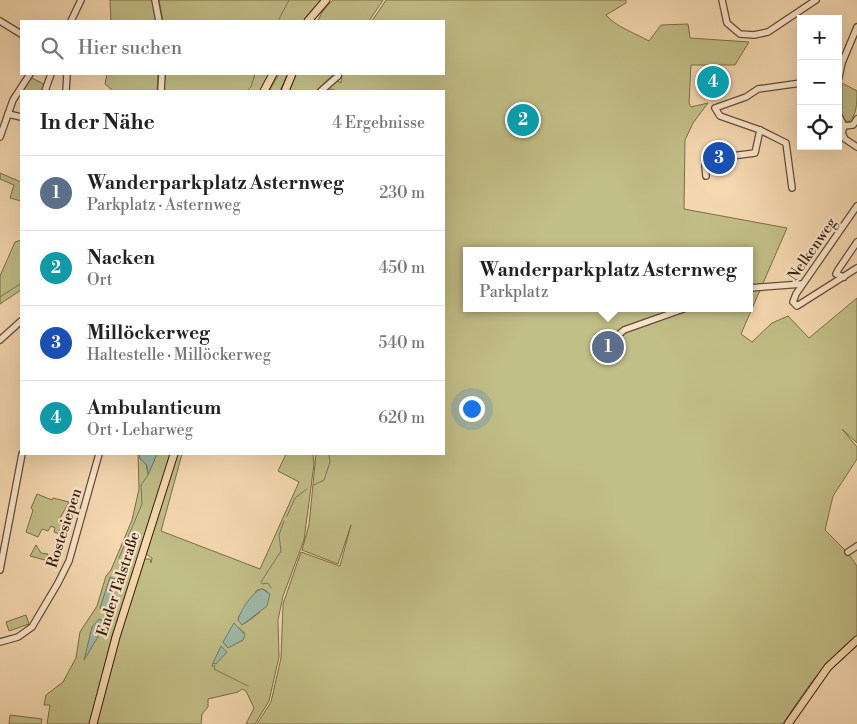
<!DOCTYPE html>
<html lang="de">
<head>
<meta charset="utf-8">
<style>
	body { margin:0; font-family:"Libre Bodoni",serif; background:#f2f2f2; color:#222 }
	.controls { position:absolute; right:15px; top:15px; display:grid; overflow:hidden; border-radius:0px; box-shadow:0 5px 20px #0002 }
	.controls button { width:45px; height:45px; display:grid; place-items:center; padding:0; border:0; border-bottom:1px solid #e0e0e0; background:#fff; color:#222; font:25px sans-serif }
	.you { position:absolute; left:471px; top:408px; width:18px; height:18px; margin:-12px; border:4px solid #fff; border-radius:50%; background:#1a73e8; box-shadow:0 0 0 8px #1a73e833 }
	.badge { display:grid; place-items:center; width:32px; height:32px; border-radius:50%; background:#db2777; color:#fff; font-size:16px; font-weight:700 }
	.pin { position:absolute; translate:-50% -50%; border:2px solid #fff; box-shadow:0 1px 5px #0006 }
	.popup { position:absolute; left:463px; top:247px; width:290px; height:65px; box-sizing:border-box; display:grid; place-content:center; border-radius:0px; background:#fff; filter:drop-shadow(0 1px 4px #0005); font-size:16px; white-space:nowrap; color:#767676 }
	.popup b { font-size:19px; color:#222 }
	.popup::after { content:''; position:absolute; left:50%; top:100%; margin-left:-10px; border:10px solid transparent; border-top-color:#fff }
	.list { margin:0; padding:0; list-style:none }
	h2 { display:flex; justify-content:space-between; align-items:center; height:65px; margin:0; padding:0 20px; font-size:21px }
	h2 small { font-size:16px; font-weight:400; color:#767676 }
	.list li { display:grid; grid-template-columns:32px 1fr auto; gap:15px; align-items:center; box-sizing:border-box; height:75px; padding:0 20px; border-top:1px solid #e0e0e0 }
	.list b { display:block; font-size:19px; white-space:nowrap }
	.list p { margin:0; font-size:16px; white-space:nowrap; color:#767676 }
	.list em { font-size:16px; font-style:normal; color:#767676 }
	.icon { flex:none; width:28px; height:28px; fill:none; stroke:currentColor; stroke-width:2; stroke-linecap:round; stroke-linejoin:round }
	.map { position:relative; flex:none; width:857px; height:724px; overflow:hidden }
	.search { position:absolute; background:#fff; box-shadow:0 5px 20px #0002; left:20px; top:20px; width:425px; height:55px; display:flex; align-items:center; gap:12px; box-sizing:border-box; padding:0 18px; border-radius:0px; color:#767676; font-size:19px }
	.panel { position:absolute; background:#fff; box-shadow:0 5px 20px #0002; left:20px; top:90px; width:425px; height:365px; border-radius:0px }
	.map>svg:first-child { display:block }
</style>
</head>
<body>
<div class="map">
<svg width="857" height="724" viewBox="0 0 857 724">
	<rect width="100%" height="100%" fill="#f6d9b1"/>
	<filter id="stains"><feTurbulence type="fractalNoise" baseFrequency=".004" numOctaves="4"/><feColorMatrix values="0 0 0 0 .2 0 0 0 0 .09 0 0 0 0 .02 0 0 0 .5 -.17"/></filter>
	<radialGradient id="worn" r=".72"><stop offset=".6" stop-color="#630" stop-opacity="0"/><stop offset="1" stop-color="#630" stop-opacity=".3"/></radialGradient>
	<!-- green -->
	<g fill="#c2be87" stroke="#7c6d48" fill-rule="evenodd">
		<polygon points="110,0 152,0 156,21 111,21"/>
		<polygon points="159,0 322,0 305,21 163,21"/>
		<polygon points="333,0 383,0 369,21 318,21 322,12"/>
		<path d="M386 0H626V3L606 15C616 27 635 33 649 41L661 25 688 24 690 38 749 42 735 65H691L689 103 691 107 708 103 693 123 685 140 684 209 787 228 741 334 752 342 772 323 788 316 809 338 857 298V443L842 429 857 447V459L833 496 825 530 847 552 857 566V636C826 659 804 691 783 724H257L271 702 281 658 283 604 301 552 340 566 351 525 338 564 302 550 309 525 316 454H444V91H336L332 89 325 91 336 80 341 83 342 74H444V21H372ZM467 251H749V308H467Z"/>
		<polygon points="107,74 158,74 157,91 113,91 105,84"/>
		<polygon points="165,74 271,74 262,91 164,91"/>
		<polygon points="279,74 288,74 280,91 269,91"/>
		<polygon points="296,74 334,74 316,91 288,91"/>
		<polygon points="30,77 42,83 45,87 43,91 22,91"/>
		<path d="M842 83 857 91C857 103 857 116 848 122L842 118Z"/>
		<polygon points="0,173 21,182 21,201 10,198 14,185 0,179"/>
		<polygon points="21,240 21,290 0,304 0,276 15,242"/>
		<polygon points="138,454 146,463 148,474 157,454 171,454 112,636 90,724 47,724 50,705 44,705 46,695 63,682 76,658 80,632 97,606 106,576 111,570 132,520 139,489"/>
		<path d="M177 454H182L161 531 260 569 299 482 278 471 286 454H313L314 464 304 540 283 596 278 620 279 657 269 701 255 724H246L254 708 246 691 242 689 238 692 208 699V707L202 714 201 724H96L119 638 143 559H150L151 563 152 558 145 553ZM262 589 267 591 259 613 244 624 238 618 257 590ZM234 624 244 632 243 640 237 643 231 630Z"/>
		<polygon points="37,494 52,500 53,498 69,502 59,520 62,521 59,534 54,532 55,528 51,526 48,531 42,529 38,537 26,532 33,510 31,508"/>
		<polygon points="36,545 41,553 48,554 45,560 30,556"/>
		<polygon points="26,615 29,624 9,631 6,622"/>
		<polygon points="10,715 42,719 41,724 9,724"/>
	</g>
	<!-- water -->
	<g fill="#9dbaaa" stroke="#747b6a">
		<polygon points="139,454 157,454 148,475 147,465 140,459"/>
		<path d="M110 577 115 579C115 590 116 608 105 613L100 608Z"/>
		<path d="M262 589 270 594 267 606 242 625 238 620C240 611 253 591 262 589Z"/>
		<polygon points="99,619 103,621 101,632 84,660 92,627"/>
		<polygon points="234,623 245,635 243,640 228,648 223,642"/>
		<polygon points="221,646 227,652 216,664 213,663"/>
	</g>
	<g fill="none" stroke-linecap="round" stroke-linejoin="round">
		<!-- stream -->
		<g stroke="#747b6a" stroke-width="1">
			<polyline points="278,21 289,0"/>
			<polyline points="247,91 251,87 255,74"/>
			<polyline points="0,297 20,284"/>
			<polyline points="314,485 324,480 330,462 329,454"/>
			<polyline points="287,516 295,498 307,489"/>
			<polyline points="119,558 142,504 141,485 148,475"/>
			<polyline points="271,588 268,583 262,584 261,582 281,551 279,535 284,521"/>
			<polyline points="213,663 212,666 215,666 214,669 248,686"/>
		</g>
		<defs>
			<g id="minor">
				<polyline points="155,0 159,21"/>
				<polyline points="722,0 727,23 740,34 754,35 768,32 816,0"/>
				<polyline points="0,21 21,34"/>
				<polyline points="71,21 81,0"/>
				<polyline points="838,82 842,63 857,27"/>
				<polyline points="45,91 51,74"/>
				<polyline points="66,91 67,74"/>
				<polyline points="161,91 162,74"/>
				<polyline points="321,91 338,76"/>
				<polyline points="8,114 21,117"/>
				<polyline points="838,114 844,126 842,133 845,139 857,147"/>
				<polyline points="844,126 853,125 857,119"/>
				<polyline points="0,137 13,100 30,74"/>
				<polyline points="706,176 705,166 708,159 755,153 760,130"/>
				<polyline points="792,188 786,143 760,130 720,116 715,108 746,97 758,89 801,83"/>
				<polyline points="857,206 796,294 793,302 797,306 857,268"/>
				<polyline points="844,277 836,274 838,270 857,242"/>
				<polyline points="749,288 802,284"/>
				<polyline points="0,340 21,321"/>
				<polyline points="601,350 624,330 686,308"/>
				<polyline points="848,552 857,546"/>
				<polyline points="0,570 22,454"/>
				<polyline points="0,642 18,637 32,627 58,583 69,561 99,454"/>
			</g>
			<g id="major">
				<polyline points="308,21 326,0"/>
				<polyline points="264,91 273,74"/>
				<polyline points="285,91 292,74"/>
				<polyline points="93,724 116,637 174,454"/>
				<polyline points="788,724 828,667 857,640"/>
			</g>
		</defs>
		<!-- minor casing -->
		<use href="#minor" stroke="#674b34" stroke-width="8"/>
		<!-- major casing -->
		<use href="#major" stroke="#371c0a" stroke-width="9"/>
		<!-- minor -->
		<use href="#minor" stroke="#f9e6cc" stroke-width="5.5"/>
		<!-- major -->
		<use href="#major" stroke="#f6d9b1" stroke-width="7"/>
	</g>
	<g text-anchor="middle" stroke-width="4.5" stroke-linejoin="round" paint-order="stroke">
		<!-- street labels -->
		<g font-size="15" fill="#371c0a" stroke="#f9e6cc">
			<text transform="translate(812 249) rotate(-55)" y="5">Nelkenweg</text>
			<text transform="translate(64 528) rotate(-72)" y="5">Rostesiepen</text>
			<text transform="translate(118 584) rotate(-72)" y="5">Ender Talstraße</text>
		</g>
	</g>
	<rect width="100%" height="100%" filter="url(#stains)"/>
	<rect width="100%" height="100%" fill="url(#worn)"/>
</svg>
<div class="controls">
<button>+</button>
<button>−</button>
<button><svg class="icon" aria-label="locate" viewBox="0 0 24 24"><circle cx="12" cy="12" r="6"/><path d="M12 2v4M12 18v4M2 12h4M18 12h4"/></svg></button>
</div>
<div class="you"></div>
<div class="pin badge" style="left:608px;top:347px;background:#5c6f8a">1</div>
<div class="popup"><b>Wanderparkplatz Asternweg</b>Parkplatz</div>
<div class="pin badge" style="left:523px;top:120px;background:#0f9aa8">2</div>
<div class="pin badge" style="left:719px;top:158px;background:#1a4fb4">3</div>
<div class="pin badge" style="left:713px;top:82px;background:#0f9aa8">4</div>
<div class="search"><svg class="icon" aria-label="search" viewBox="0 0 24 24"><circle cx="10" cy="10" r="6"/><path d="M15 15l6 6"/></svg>Hier suchen</div>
<section class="panel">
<h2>In der Nähe<small>4 Ergebnisse</small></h2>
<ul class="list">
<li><span class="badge" style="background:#5c6f8a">1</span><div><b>Wanderparkplatz Asternweg</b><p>Parkplatz · Asternweg</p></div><em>230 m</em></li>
<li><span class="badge" style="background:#0f9aa8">2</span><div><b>Nacken</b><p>Ort</p></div><em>450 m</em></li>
<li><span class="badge" style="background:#1a4fb4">3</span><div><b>Millöckerweg</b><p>Haltestelle · Millöckerweg</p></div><em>540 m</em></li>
<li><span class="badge" style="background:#0f9aa8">4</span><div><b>Ambulanticum</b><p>Ort · Leharweg</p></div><em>620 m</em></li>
</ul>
</section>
</div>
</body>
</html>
